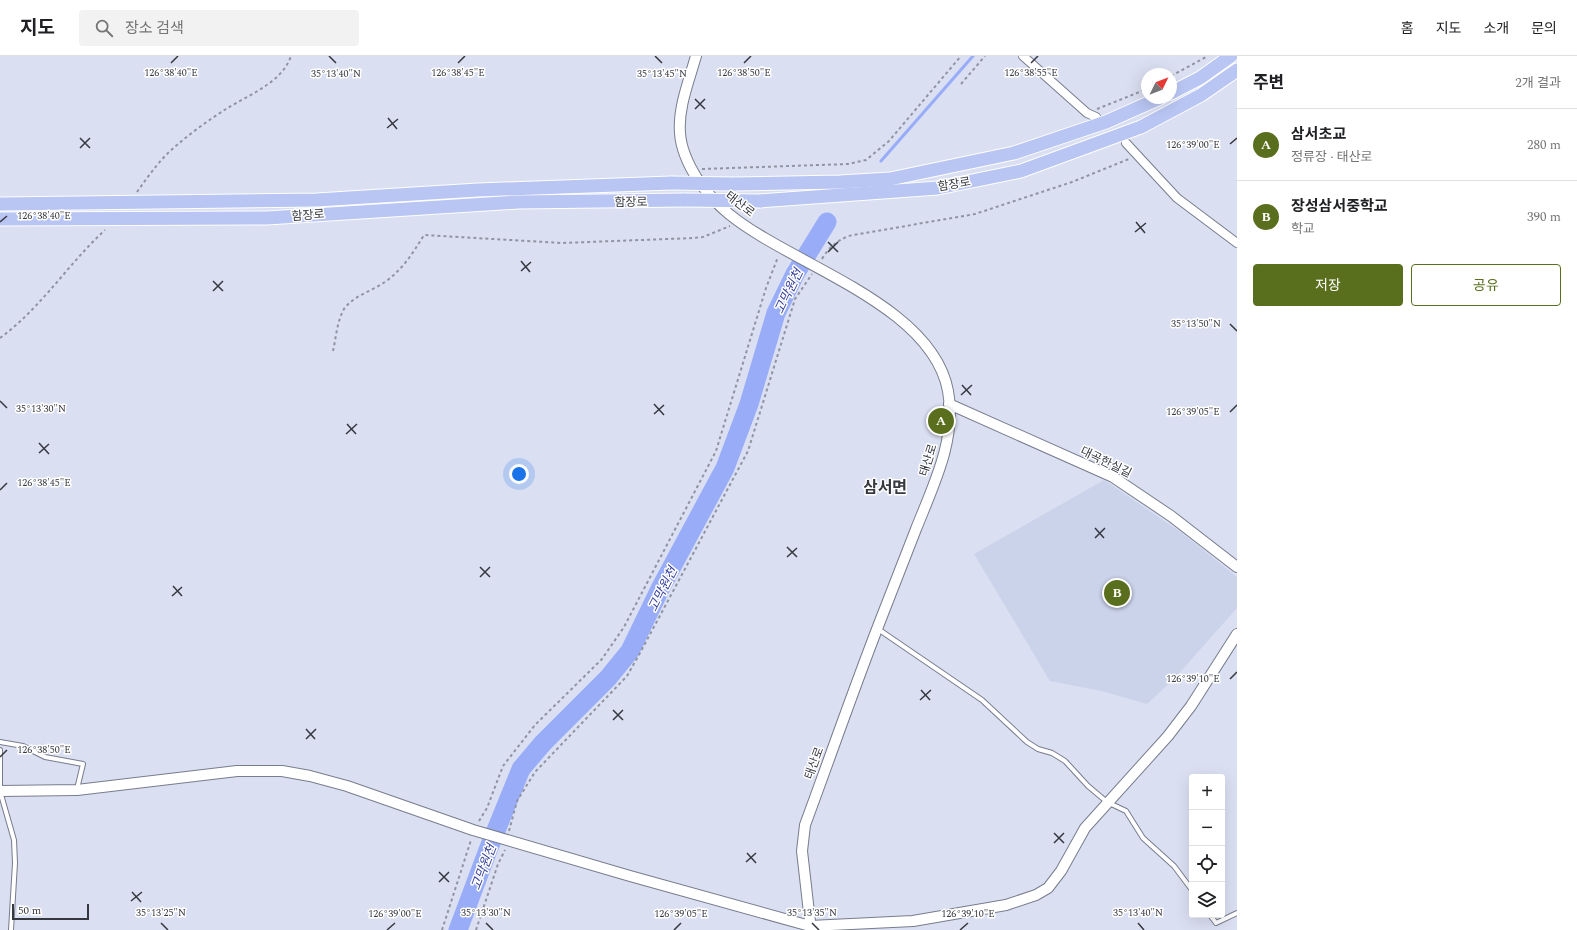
<!DOCTYPE html>
<html lang="ko">
<head>
<meta charset="utf-8">
<style>
	body { margin:0; font-family:Spectral,"Noto Sans KR",serif; background:#f2f2f2; color:#202124 }
	.controls { position:absolute; right:12px; bottom:12px; display:grid; overflow:hidden; border-radius:4px; box-shadow:0 4px 16px #0002 }
	.controls button { width:36px; height:36px; display:grid; place-items:center; padding:0; border:0; border-bottom:1px solid #e0e0e0; background:#fff; color:#202124; font:20px sans-serif }
	.compass { position:absolute; left:1141px; top:12px; width:36px; height:36px; border-radius:50%; background:#fff; box-shadow:0 4px 16px #0002; rotate:47deg }
	.scale { position:absolute; left:12px; bottom:10px; width:77px; box-sizing:border-box; padding-left:4px; border:2px solid #36383f; border-top:0; font-size:11px; line-height:14px; white-space:nowrap; color:#36383f; -webkit-text-stroke:3px #fff; paint-order:stroke }
	.you { position:absolute; left:519px; top:418px; width:14px; height:14px; margin:-10px; border:3px solid #fff; border-radius:50%; background:#1a73e8; box-shadow:0 0 0 6px #1a73e833 }
	.badge { display:grid; place-items:center; width:26px; height:26px; border-radius:50%; background:#5a6f1e; color:#fff; font-size:13px; font-weight:700 }
	.pin { position:absolute; translate:-50% -50%; border:2px solid #fff; box-shadow:0 1px 4px #0006 }
	.list { margin:0; padding:0; list-style:none }
	h2 { display:flex; justify-content:space-between; align-items:center; height:52px; margin:0; padding:0 16px; font-size:17px }
	h2 small { font-size:13px; font-weight:400; color:#757577 }
	.list li { display:grid; grid-template-columns:26px 1fr auto; gap:12px; align-items:center; box-sizing:border-box; height:72px; padding:0 16px; border-top:1px solid #e0e0e0 }
	.list b { display:block; font-size:15px; white-space:nowrap }
	.list p { margin:0; font-size:13px; white-space:nowrap; color:#757577 }
	.list em { font-size:13px; font-style:normal; color:#757577 }
	.actions { display:flex; gap:8px; padding:12px 16px }
	.actions a { flex:1; padding:9px 0; border:1px solid #5a6f1e; border-radius:4px; text-align:center; font-size:14px; color:#5a6f1e }
	.actions .main { background:#5a6f1e; color:#fff }
	.icon { flex:none; width:22px; height:22px; fill:none; stroke:currentColor; stroke-width:2; stroke-linecap:round; stroke-linejoin:round }
	.map { position:relative; flex:none; width:1237px; height:874px; overflow:hidden }
	header { display:flex; align-items:center; gap:24px; box-sizing:border-box; height:56px; padding:0 20px; background:#fff; border-bottom:1px solid #e0e0e0 }
	header strong { font-size:19px }
	nav { display:flex; gap:22px; margin-inline-start:auto; font-size:14px }
	.search { width:280px; height:36px; background:#f2f2f2; display:flex; align-items:center; gap:10px; box-sizing:border-box; padding:0 14px; border-radius:4px; color:#757577; font-size:15px }
	main { display:flex }
	aside { flex:1; background:#fff }
	.map>svg:first-child { display:block }
</style>
</head>
<body>
<header>
<strong>지도</strong>
<div class="search"><svg class="icon" aria-label="search" viewBox="0 0 24 24"><circle cx="10" cy="10" r="6"/><path d="M15 15l6 6"/></svg>장소 검색</div>
<nav><a>홈</a><a>지도</a><a>소개</a><a>문의</a></nav>
</header>
<main>
<div class="map">
<svg width="1237" height="874" viewBox="0 0 1237 874">
	<rect width="100%" height="100%" fill="#dadff2"/>
	<!-- built -->
	<polygon fill="#cbd3eb" points="1104,424 1182,477 1237,521 1237,552 1174,623 1147,648 1102,635 1050,625 974,498"/>
	<g fill="none" stroke-linecap="round" stroke-linejoin="round">
		<!-- stream -->
		<polyline stroke="#98acf8" stroke-width="3" points="881,105 973,0"/>
		<!-- river -->
		<polyline stroke="#98acf8" stroke-width="19" points="458,874 488,794 521,713 543,687 608,622 630,595 661,531 725,412 749,348 776,257 795,218 827,166"/>
		<defs>
			<g id="service">
				<polyline points="878,573 982,644 1027,686 1038,693 1052,697 1065,705 1088,730 1107,746 1126,755 1143,782 1174,810 1192,834"/>
				<polyline points="0,686 23,690 45,701 83,708 77,733"/>
				<polyline points="0,694 0,735 14,784 15,807 11,874"/>
				<polyline points="1210,859 1216,867 1237,857"/>
			</g>
			<g id="minor">
				<polyline points="1023,0 1087,57 1096,61"/>
				<polyline points="1126,87 1177,142 1237,187"/>
			</g>
			<g id="tertiary">
				<path d="M696 0C689 25 678 51 680 77 681 94 689 110 698 124 707 137 717 148 729 158 791 209 932 248 948 335 957 383 933 430 916 473 903 507 890 540 877 573 852 638 829 704 805 769L802 795 811 874"/>
				<polyline points="949,348 1113,421 1171,460 1237,511"/>
				<polyline points="0,735 77,734 237,715 282,715 310,720 347,730 473,774 630,820 810,870 913,865 1006,849 1036,839 1048,832 1061,815 1085,772 1168,680 1191,650 1237,578"/>
			</g>
			<g id="primary">
				<polyline points="1171,37 1200,22 1231,0"/>
				<polyline points="734,128 840,126 890,123 1014,97 1106,66 1160,42"/>
				<polyline points="760,145 938,132 1021,115 1141,71 1201,39 1237,14"/>
				<polyline points="0,148 317,144 478,134 671,127"/>
				<polyline points="0,163 267,162 518,146 685,144"/>
			</g>
		</defs>
		<!-- service casing -->
		<use href="#service" stroke="#787d8d" stroke-width="6"/>
		<!-- minor casing -->
		<use href="#minor" stroke="#787d8d" stroke-width="10"/>
		<!-- tertiary casing -->
		<use href="#tertiary" stroke="#787d8d" stroke-width="12"/>
		<!-- primary casing -->
		<use href="#primary" stroke="#fff" stroke-width="15"/>
		<!-- path -->
		<g stroke="#9094a1" stroke-width="2" stroke-dasharray="3 3" stroke-linecap="butt">
			<polyline points="1171,20 1208,0"/>
			<polyline points="961,28 985,0"/>
			<polyline points="1097,53 1147,33"/>
			<polyline points="702,113 848,108 866,104 889,85 961,0"/>
			<path d="M137 136C149 119 161 102 177 89 192 76 209 64 226 53 248 39 282 27 291 0"/>
			<path d="M822 203C829 191 836 186 848 180L975 158 1072 126 1129 103"/>
			<path d="M0 282C41 252 68 208 105 174"/>
			<path d="M333 295C336 282 337 265 344 253 353 240 372 235 385 226 403 213 413 197 424 179L562 187 694 182 703 181 730 170"/>
			<polyline points="479,765 487,752 503,710 535,669 602,603 624,571 716,395 766,232 778,201"/>
			<polyline points="509,775 517,745 535,716 627,620 640,597 748,395 795,243 812,218"/>
			<polyline points="442,874 471,784"/>
			<polyline points="476,874 498,808 505,794"/>
		</g>
		<!-- service -->
		<use href="#service" stroke="#fff" stroke-width="4"/>
		<!-- minor -->
		<use href="#minor" stroke="#fff" stroke-width="8"/>
		<!-- tertiary -->
		<use href="#tertiary" stroke="#fff" stroke-width="10"/>
		<!-- primary -->
		<use href="#primary" stroke="#b9c5f2" stroke-width="13"/>
		<defs>
			<g id="primary-bridge">
				<polyline points="671,127 734,128"/>
				<polyline points="685,144 760,145"/>
			</g>
		</defs>
		<!-- primary-bridge casing -->
		<use href="#primary-bridge" stroke="#fff" stroke-width="15" stroke-linecap="butt"/>
		<!-- primary-bridge -->
		<use href="#primary-bridge" stroke="#b9c5f2" stroke-width="13"/>
	</g>
	<!-- ticks -->
	<path fill="none" stroke="#36383f" stroke-width="1.5" d="M329 0 336 7M655 0 662 7M171 7 178 0M458 7 465 0M744 7 751 0M1031 7 1038 0M695 43 705 53M695 53 705 43M388 62 397 73M387 72 398 63M80 82 90 92M1230 88 1237 82M80 92 90 82M0 166 7 160M1136 166 1145 177M1135 176 1146 167M828 186 838 196M828 196 838 186M521 205 530 216M521 215 531 206M213 225 223 235M213 235 223 225M1230 268 1237 275M962 329 971 339M961 339 972 329M0 345 7 352M654 348 664 359M1230 356 1237 349M654 358 664 349M347 368 356 378M346 378 357 368M39 387 49 398M39 397 49 388M0 434 7 427M1095 472 1104 482M1095 482 1105 472M787 491 797 501M787 501 797 492M480 511 490 521M480 521 490 511M173 530 182 540M172 540 182 531M1230 623 1237 616M921 634 930 644M920 644 931 634M613 654 623 664M613 664 623 654M306 673 315 683M306 683 316 673M0 701 7 694M1054 777 1064 787M1054 787 1064 777M747 797 756 807M746 806 756 797M439 816 449 826M439 826 449 816M132 836 141 846M131 845 142 836M161 867 168 874M486 867 493 874M812 867 819 874M1138 867 1144 874M387 874 395 867M674 874 681 867M960 874 968 867"/>
	<g text-anchor="middle" stroke-width="3" stroke-linejoin="round" paint-order="stroke">
		<!-- street labels -->
		<g font-size="12" fill="#36383f" stroke="#fff">
			<text transform="translate(954 128) rotate(-10)" y="4">함장로</text>
			<text transform="translate(631 146) rotate(-1)" y="4">함장로</text>
			<text transform="translate(740 148) rotate(38)" y="4">태산로</text>
			<text transform="translate(308 159) rotate(-4)" y="4">함장로</text>
			<text transform="translate(928 404) rotate(-73)" y="4">태산로</text>
			<text transform="translate(1106 406) rotate(26)" y="4">대곡한실길</text>
			<text transform="translate(814 707) rotate(-70)" y="4">태산로</text>
		</g>
		<!-- water labels -->
		<g font-size="13" font-style="italic" fill="#354199" stroke="#fff">
			<text transform="translate(788 235) rotate(-64)" y="5">고막원천</text>
			<text transform="translate(662 533) rotate(-63)" y="5">고막원천</text>
			<text transform="translate(483 811) rotate(-69)" y="5">고막원천</text>
		</g>
		<!-- district labels -->
		<g font-size="16" font-weight="bold" fill="#36383f" stroke="#fff">
			<text x="885" y="437">삼서면</text>
		</g>
	</g>
	<g font-size="10" text-anchor="middle" fill="#36383f" stroke="#fff" stroke-width="3" stroke-linejoin="round" paint-order="stroke">
		<text x="171" y="20">126°38'40"E</text>
		<text x="458" y="20">126°38'45"E</text>
		<text x="744" y="20">126°38'50"E</text>
		<text x="1031" y="20">126°38'55"E</text>
		<text x="336" y="21">35°13'40"N</text>
		<text x="662" y="21">35°13'45"N</text>
		<text x="1193" y="92">126°39'00"E</text>
		<text x="44" y="163">126°38'40"E</text>
		<text x="1196" y="271">35°13'50"N</text>
		<text x="41" y="356">35°13'30"N</text>
		<text x="1193" y="359">126°39'05"E</text>
		<text x="44" y="430">126°38'45"E</text>
		<text x="1193" y="626">126°39'10"E</text>
		<text x="44" y="697">126°38'50"E</text>
		<text x="161" y="860">35°13'25"N</text>
		<text x="486" y="860">35°13'30"N</text>
		<text x="812" y="860">35°13'35"N</text>
		<text x="1138" y="860">35°13'40"N</text>
		<text x="395" y="861">126°39'00"E</text>
		<text x="681" y="861">126°39'05"E</text>
		<text x="968" y="861">126°39'10"E</text>
	</g>
</svg>
<div class="controls">
<button>+</button>
<button>−</button>
<button><svg class="icon" aria-label="locate" viewBox="0 0 24 24"><circle cx="12" cy="12" r="6"/><path d="M12 2v4M12 18v4M2 12h4M18 12h4"/></svg></button>
<button><svg class="icon" aria-label="layers" viewBox="0 0 24 24"><path d="M12 4l9 5-9 5-9-5zM3 14l9 5 9-5"/></svg></button>
</div>
<svg class="compass" viewBox="-18 -18 36 36"><path d="M0-13l5 13h-10z" fill="#e53935"/><path d="M0 13l5-13h-10z" fill="#757577"/></svg>
<div class="scale">50 m</div>
<div class="you"></div>
<div class="pin badge" style="left:941px;top:365px">A</div>
<div class="pin badge" style="left:1117px;top:537px">B</div>
</div>
<aside>
<h2>주변<small>2개 결과</small></h2>
<ul class="list">
<li><span class="badge">A</span><div><b>삼서초교</b><p>정류장 · 태산로</p></div><em>280 m</em></li>
<li><span class="badge">B</span><div><b>장성삼서중학교</b><p>학교</p></div><em>390 m</em></li>
</ul>
<div class="actions"><a class="main">저장</a><a>공유</a></div>
</aside>
</main>
</body>
</html>
